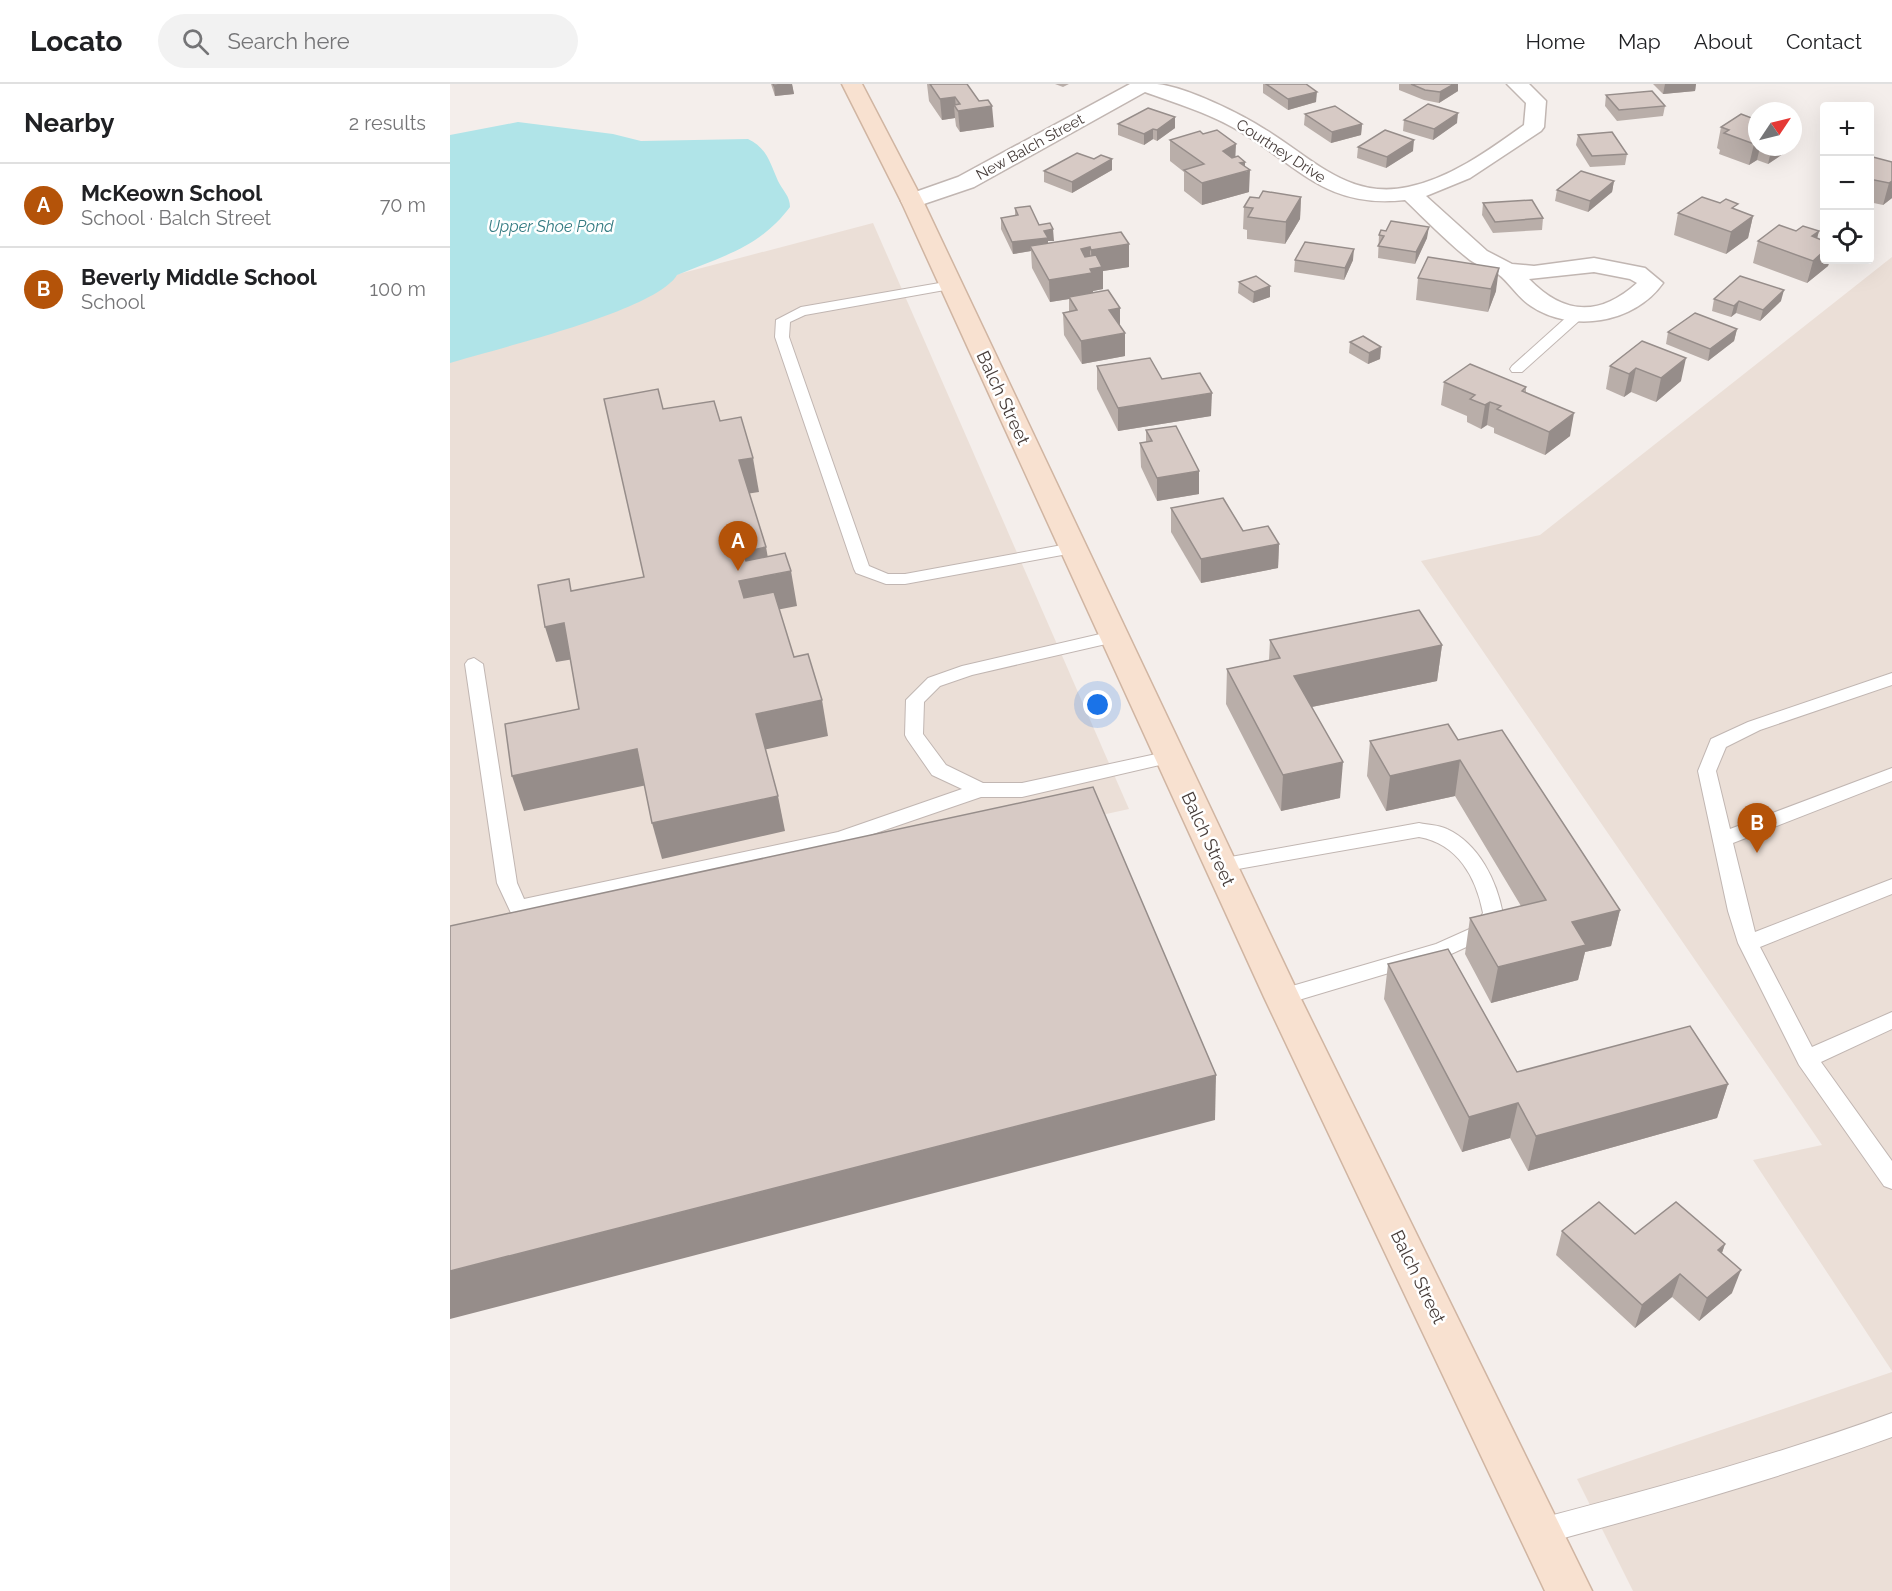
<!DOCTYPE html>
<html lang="en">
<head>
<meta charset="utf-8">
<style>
	body { margin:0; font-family:Raleway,sans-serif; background:#f2f2f2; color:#202124 }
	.controls { position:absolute; right:18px; top:18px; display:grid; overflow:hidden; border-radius:6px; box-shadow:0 6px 24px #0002 }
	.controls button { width:54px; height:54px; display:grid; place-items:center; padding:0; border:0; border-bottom:2px solid #e0e0e0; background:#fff; color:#202124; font:30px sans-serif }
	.compass { position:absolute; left:1298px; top:18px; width:54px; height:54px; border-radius:50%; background:#fff; box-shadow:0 6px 24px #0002; rotate:55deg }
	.you { position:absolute; left:648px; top:621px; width:21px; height:21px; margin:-15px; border:4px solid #fff; border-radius:50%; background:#1a73e8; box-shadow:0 0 0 9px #1a73e833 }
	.badge { display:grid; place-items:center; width:39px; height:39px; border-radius:50%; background:#b45309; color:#fff; font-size:20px; font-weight:700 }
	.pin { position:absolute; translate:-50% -50px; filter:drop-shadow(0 2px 3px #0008) }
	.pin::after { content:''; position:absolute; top:32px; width:21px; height:18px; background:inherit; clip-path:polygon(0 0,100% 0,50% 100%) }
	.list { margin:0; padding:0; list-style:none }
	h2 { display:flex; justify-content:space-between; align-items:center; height:78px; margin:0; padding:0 24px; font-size:26px }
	h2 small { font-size:20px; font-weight:400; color:#757577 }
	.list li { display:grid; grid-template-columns:39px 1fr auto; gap:18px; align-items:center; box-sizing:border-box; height:84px; padding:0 24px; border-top:2px solid #e0e0e0 }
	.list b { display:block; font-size:22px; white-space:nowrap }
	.list p { margin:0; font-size:20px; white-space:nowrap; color:#757577 }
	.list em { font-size:20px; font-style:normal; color:#757577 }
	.icon { flex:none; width:33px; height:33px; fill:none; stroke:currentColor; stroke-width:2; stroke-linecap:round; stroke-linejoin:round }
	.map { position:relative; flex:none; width:1442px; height:1507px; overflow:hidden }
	header { display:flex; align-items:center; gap:36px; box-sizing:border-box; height:84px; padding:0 30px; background:#fff; border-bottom:2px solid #e0e0e0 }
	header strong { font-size:28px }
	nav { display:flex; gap:33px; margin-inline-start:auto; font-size:21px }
	.search { width:420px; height:54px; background:#f2f2f2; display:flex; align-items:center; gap:15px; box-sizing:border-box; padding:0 21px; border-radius:33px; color:#757577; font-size:22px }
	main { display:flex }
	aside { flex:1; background:#fff }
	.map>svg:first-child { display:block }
</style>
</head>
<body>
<header>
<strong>Locato</strong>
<div class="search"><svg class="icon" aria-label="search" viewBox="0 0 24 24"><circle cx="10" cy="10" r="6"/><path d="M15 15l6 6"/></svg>Search here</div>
<nav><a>Home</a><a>Map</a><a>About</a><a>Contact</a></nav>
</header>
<main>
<aside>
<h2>Nearby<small>2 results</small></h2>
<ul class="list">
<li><span class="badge">A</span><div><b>McKeown School</b><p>School · Balch Street</p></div><em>70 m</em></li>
<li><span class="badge">B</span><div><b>Beverly Middle School</b><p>School</p></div><em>100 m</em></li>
</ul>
</aside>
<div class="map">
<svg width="1442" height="1507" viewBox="0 0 1442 1507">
	<rect width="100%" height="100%" fill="#f4eeeb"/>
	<!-- education -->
	<g fill="#ebdfd7">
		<polygon points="423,139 679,725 0,874 0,250"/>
		<polygon points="1442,173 1442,1287 1303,1076 1372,1061 971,477 1090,451"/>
		<polygon points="1442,1288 1442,1507 1183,1507 1127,1395"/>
	</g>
	<!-- water -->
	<path fill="#b0e4e8" d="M68 38 163 50 191 57 298 55C317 64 320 79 328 97 333 107 340 112 340 123 309 164 273 172 227 191 206 227 45 265 0 279V51Z"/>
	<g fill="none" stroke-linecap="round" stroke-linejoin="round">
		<defs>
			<g id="lane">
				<polygon points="501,197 506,198 506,204 355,231 340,238 339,253 419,482 438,490 455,490 623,459 631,464 623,469 455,500 436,500 406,489 404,485 325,253 326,236 351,223"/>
				<polygon points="1125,229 1130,230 1130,236 1072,288 1062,288 1060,285 1062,282 1120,230"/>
				<polygon points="663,547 669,549 672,553 669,557 522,591 490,602 474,618 473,650 496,681 533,699 572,699 720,667 727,669 729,673 727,677 572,713 531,713 391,761 68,831 61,829 47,799 15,580 18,576 24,574 33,580 67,799 74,815 388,748 512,705 482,691 457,655 455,651 456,616 478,594 512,582"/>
				<polygon points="1442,589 1442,601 1310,646 1276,663 1266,687 1280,745 1442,684 1442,697 1283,759 1305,848 1442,795 1442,810 1310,863 1362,963 1442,928 1442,945 1371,978 1442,1077 1442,1105 1434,1102 1349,981 1288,859 1278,827 1248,687 1261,655 1298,638"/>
				<path d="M969 739C978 741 989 741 997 745 1029 760 1047 797 1053 830L1038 853 999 871 832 921 825 919 821 913 825 907 986 860 1024 843 1033 829C1026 793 1008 760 969 753L771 788 764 786 761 781 764 776Z"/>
				<path d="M1442 1329V1353C1327 1395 1210 1428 1092 1460L1083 1456 1079 1447 1083 1438 1092 1434C1210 1403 1327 1371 1442 1329Z"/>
			</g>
			<path id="street" d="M680 0C689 0 699 0 707 0 737 3 791 30 816 46 862 74 899 116 958 103 1001 94 1039 66 1074 41L1076 19 1057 0H1079L1096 17 1094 43 1091 47 1020 94 976 112 1037 167 1062 180 1084 182 1144 174 1195 184 1213 199C1184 240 1121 249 1081 222 1068 214 1060 199 1048 190 1039 185 1028 182 1020 176 997 158 976 136 955 116 873 125 848 80 784 44 756 28 725 19 695 8L524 103 462 124 454 122 451 117 454 112 508 93ZM1144 188 1180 195 1187 199C1149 233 1114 231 1079 195Z"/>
			<polygon id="secondary" points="392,0 412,0 473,117 850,913 1142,1507 1095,1507 814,913 451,117"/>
		</defs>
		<!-- lane casing -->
		<use href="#lane" stroke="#c1b6b2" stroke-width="2"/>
		<!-- street casing -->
		<use href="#street" stroke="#c1b6b2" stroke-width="3"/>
		<!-- secondary casing -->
		<use href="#secondary" stroke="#d0b5a2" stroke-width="3"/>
		<!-- lane -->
		<use href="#lane" fill="#fff" fill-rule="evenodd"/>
		<!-- street -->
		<use href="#street" fill="#fff" fill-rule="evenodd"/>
		<!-- secondary -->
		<use href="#secondary" fill="#f8e1d0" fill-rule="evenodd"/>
	</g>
	<!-- wall -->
	<g fill="#b9aea9">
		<polygon points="321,0 342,0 344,10 325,12"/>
		<polygon points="477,0 517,0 544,43 510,48 506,42 505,34 492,36 479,17"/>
		<polygon points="605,0 619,0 613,3"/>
		<polygon points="813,0 856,0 866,18 838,26 813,9"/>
		<polygon points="949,0 1008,0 1008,7 989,19 974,16 949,6"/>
		<polygon points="1203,0 1246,0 1245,7 1213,10"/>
		<polygon points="1156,11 1215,22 1213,32 1167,37 1155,22"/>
		<polygon points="855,30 912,40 911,51 881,59 854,41"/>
		<polygon points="1291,30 1307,63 1337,63 1336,68 1318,80 1307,76 1299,81 1269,70 1270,66 1267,64 1271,43"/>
		<polygon points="725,33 725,44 707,57 703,55 694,61 668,51 668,40"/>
		<polygon points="954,36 1007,39 983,56 953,47"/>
		<polygon points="1128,51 1177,70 1175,81 1140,83 1126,61"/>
		<polygon points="720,56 785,73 795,78 795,83 799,108 752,121 734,107 734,88 720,77"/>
		<polygon points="908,63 963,67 936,84 907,74"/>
		<polygon points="1419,72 1442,78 1442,114 1433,121 1419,118"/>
		<polygon points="644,75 662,75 662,86 622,109 594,98 594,87"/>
		<polygon points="1164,97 1162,108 1138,128 1105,117 1107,106"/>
		<polygon points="851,113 850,135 835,160 797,155 797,146 793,145 794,123 809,114"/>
		<polygon points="1033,119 1093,134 1092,146 1043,149 1032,131"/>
		<polygon points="565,124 589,141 604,157 598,157 598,159 679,160 679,183 653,187 653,205 643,207 643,209 675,249 675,272 632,280 614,251 613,229 619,228 619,215 600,218 582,184 581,167 563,170 551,145 551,134 565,132"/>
		<polygon points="1287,126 1303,132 1298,154 1276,170 1224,151 1228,129"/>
		<polygon points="936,147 977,154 965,180 928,174 929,151"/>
		<polygon points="1346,147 1369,147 1367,154 1374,176 1380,176 1378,182 1357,199 1303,179 1308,157"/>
		<polygon points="978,173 1046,207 1038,228 966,216 968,194"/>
		<polygon points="845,176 903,176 894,196 844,188"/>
		<polygon points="789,198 820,213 803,219 788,209"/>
		<polygon points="1264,215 1331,217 1310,237 1286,229 1281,233 1262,227"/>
		<polygon points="1287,245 1284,257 1258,277 1216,260 1218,248"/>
		<polygon points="1192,257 1231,297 1206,318 1181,308 1174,313 1156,305 1160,282"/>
		<polygon points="900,258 931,263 930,275 918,280 899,269"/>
		<polygon points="647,282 712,295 761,332 668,347 647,305"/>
		<polygon points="994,298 1076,303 1076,308 1120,352 1095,371 1044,349 1044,344 1037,341 1031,345 1017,338 1017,332 991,321"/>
		<polygon points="696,346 749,410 707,417 691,383 690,359 696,358"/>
		<polygon points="721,424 793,447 829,460 828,484 751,499 721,448"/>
		<polygon points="820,556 992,561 987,597 862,623 890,714 831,727 776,620 777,585 819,576"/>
		<polygon points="1008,656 1170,826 1161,862 1135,868 1128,896 1041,919 1015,870 1020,834 1071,822 1005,712 936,727 917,692 920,657"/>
		<polygon points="938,880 1067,988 1278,1000 1267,1034 1078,1087 1060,1054 1012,1068 934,915"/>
		<polygon points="1112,1147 1185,1150 1275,1160 1272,1169 1282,1209 1249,1237 1222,1213 1185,1244 1106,1171"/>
	</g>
	<!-- shaded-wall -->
	<g fill="#968d8a">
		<polygon points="342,0 344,10 325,12 324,2"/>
		<polygon points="1004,0 1008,0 1008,7 989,19 990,8"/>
		<polygon points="1215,0 1246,0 1245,7 1213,10"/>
		<polygon points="867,8 866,18 838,26 838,15"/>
		<polygon points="505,13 506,24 504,21 505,34 492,36 490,15"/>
		<polygon points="542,22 544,43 510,48 508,27"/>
		<polygon points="1008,29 1007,39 983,56 984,45"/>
		<polygon points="725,33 725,44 707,57 707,46"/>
		<polygon points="912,40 911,51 881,59 882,48"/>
		<polygon points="703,45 703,55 694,61 694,50"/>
		<polygon points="964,56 963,67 936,84 937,73"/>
		<polygon points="1307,58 1307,63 1310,63 1307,76 1299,81 1304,60"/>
		<polygon points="786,60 785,81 773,67"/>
		<polygon points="1322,63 1337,63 1336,68 1318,80"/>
		<polygon points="662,75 662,86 622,109 622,98"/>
		<polygon points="795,78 795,88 800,86 799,108 752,121 752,99 790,79"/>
		<polygon points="1164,97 1162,108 1138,128 1140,117"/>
		<polygon points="1442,97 1442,114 1433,121 1439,99"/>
		<polygon points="851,113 850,135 835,160 836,138"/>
		<polygon points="1303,132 1298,154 1276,170 1281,148"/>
		<polygon points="979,143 977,154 965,180 966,168"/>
		<polygon points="603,145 604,157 598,157 598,165 580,162 581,167 563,170 562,158 594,147"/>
		<polygon points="1369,147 1363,169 1362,152"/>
		<polygon points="679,160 679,183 653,187 653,205 643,207 643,211 619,213 619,215 600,218 599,196 631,165 640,163 640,185 642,184 641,166"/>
		<polygon points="904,165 903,176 894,196 895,184"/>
		<polygon points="1374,167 1374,176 1380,176 1378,182 1357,199 1363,177"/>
		<polygon points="1049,184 1046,207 1038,228 1041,205"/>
		<polygon points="820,202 820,213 803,219 804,208"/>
		<polygon points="1334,206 1331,217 1310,237 1313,226"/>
		<polygon points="1289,217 1286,229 1281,233 1284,222"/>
		<polygon points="670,224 670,246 659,226"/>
		<polygon points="1287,245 1284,257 1258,277 1260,265"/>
		<polygon points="675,249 675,272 632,280 631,257"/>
		<polygon points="931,263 930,275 918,280 919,269"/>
		<polygon points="1236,274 1231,297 1206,318 1211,294"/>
		<polygon points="1186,284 1181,308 1174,313 1179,290"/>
		<polygon points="762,309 761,332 668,347 668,324"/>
		<polygon points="1040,318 1037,341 1031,345 1035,321"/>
		<polygon points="1124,329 1120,352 1095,371 1099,348"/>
		<polygon points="303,374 309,408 296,410 289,376"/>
		<polygon points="749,387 749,410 707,417 707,394"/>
		<polygon points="829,460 828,484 751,499 751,475"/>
		<polygon points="316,463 321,491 341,487 347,522 296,532 289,497 293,468"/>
		<polygon points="114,539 124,575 106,578 95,543"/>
		<polygon points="992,561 987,597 842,627 844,592"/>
		<polygon points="372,616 378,652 313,666 306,630"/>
		<polygon points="187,665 197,701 74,727 62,692"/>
		<polygon points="1010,676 1005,712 936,727 940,692"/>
		<polygon points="893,678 890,714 831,727 833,691"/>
		<polygon points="328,712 335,747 212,775 202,739"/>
		<polygon points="1170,826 1161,862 1135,868 1128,896 1041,919 1048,883 1122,838"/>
		<polygon points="766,991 765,1036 0,1235 0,1187"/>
		<polygon points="1278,1000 1267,1034 1078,1087 1086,1052"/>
		<polygon points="1068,1019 1060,1054 1012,1068 1019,1033"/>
		<polygon points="1275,1160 1267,1183 1268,1166"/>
		<polygon points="1291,1186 1282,1209 1249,1237 1257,1214"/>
		<polygon points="1230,1190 1222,1213 1185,1244 1192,1221"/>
	</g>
	<!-- building -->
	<g fill="#d7cac5" stroke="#968d8a" stroke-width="1.5">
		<polygon points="323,0 340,0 324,2"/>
		<polygon points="480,0 517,0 529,17 538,16 542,22 508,27 504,21 510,20 505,13 490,15"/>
		<polygon points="816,0 856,0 867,8 838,15"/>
		<polygon points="961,0 1004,0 990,8 975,6"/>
		<polygon points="1202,7 1215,22 1169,26 1156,11"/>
		<polygon points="978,20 1008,29 984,45 954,36"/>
		<polygon points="885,22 912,40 882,48 855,30"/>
		<polygon points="698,24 725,33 707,46 703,45 694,50 668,40"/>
		<polygon points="1291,30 1304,35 1307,33 1307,58 1304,60 1274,49 1279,46 1271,43"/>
		<polygon points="767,46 786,60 773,67 782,74 788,72 795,78 790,79 800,86 752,99 734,86 754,80 720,56 750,47 753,50"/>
		<polygon points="935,46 964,56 937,73 908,63"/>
		<polygon points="1162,48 1177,70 1142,72 1128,51"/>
		<polygon points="627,69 644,75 651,71 662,75 622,98 594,87"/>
		<polygon points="1419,72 1442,78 1442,97 1439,99 1419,95"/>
		<polygon points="1131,87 1164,97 1140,117 1107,106"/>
		<polygon points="813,107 851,113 836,138 798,133 803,124 794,123 800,113 809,114"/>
		<polygon points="1252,113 1270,119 1276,115 1288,120 1282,124 1303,132 1281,148 1228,129"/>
		<polygon points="1082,116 1093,134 1045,138 1033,119"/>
		<polygon points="580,122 589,141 600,139 603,145 594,147 598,154 562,158 551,134 568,131 565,124"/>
		<polygon points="941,137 979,143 966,168 928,162 934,152 929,151 931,146 936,147"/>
		<polygon points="1329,141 1346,147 1353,142 1369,147 1362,152 1374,157 1374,167 1363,177 1308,157"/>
		<polygon points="671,148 679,160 641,166 640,163 631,165 635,173 646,171 652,183 640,185 642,189 599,196 580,162"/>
		<polygon points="855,158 904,165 895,184 845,176"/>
		<polygon points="978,173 1049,184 1041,205 968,194"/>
		<polygon points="806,192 820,202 804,208 789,198"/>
		<polygon points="1290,192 1334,206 1313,226 1289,217 1284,222 1264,215"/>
		<polygon points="658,206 670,224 659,226 675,249 631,257 613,229 627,226 619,213"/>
		<polygon points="1245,229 1287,245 1260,265 1218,248"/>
		<polygon points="913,252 931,263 919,269 900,258"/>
		<polygon points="1192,257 1236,274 1211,294 1186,284 1179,290 1160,282"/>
		<polygon points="700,274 712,295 750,289 762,309 668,324 647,282"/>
		<polygon points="1020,280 1076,303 1072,307 1124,329 1099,348 1047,325 1051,322 1040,318 1035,321 1020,315 1025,311 994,298"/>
		<polygon points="208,305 213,325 264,317 270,337 291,333 303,374 289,376 316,463 293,468 296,477 335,469 341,487 289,497 294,514 324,508 344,573 358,570 372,616 306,630 328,712 202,739 187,665 62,692 55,640 129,625 114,539 95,543 88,501 119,495 121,507 194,493 154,315"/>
		<polygon points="726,342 749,387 707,394 690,359 702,357 696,346"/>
		<polygon points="773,414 793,447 818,442 829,460 751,475 721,424"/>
		<polygon points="969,526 992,561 844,592 893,678 833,691 777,585 830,574 820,556"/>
		<polygon points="998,640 1008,656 1052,646 1170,826 1122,838 1136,861 1048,883 1020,834 1096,816 1010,676 940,692 920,657"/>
		<polygon points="643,703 766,991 0,1187 0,842"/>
		<polygon points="998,865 1067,988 1240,942 1278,1000 1086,1052 1068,1019 1019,1033 938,880"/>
		<polygon points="1149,1118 1185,1150 1226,1118 1275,1160 1268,1166 1291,1186 1257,1214 1230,1190 1192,1221 1112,1147"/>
	</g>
	<g text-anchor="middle" stroke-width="5" stroke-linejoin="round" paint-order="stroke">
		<!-- far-street labels -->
		<g font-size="15" fill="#473d3a" stroke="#fff">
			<text transform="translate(580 63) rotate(-29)" y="5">New Balch Street</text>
			<text transform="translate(831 67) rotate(33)" y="5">Courtney Drive</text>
		</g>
		<!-- far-water labels -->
		<g font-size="16" font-style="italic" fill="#347b82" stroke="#fff">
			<text x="101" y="148">Upper Shoe Pond</text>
		</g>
		<!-- street labels -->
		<g font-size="18" fill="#473d3a" stroke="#fff">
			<text transform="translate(553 314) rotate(65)" y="6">Balch Street</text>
			<text transform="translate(758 755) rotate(65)" y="6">Balch Street</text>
			<text transform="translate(968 1193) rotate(64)" y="6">Balch Street</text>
		</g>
	</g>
</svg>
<div class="controls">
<button>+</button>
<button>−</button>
<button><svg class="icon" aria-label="locate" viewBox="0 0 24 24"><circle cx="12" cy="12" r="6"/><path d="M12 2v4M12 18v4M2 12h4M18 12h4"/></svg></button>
</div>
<svg class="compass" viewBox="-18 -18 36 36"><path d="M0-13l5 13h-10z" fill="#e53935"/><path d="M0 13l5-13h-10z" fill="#757577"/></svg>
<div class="you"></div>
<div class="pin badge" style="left:288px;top:487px">A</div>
<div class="pin badge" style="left:1307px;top:769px">B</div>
</div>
</main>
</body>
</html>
